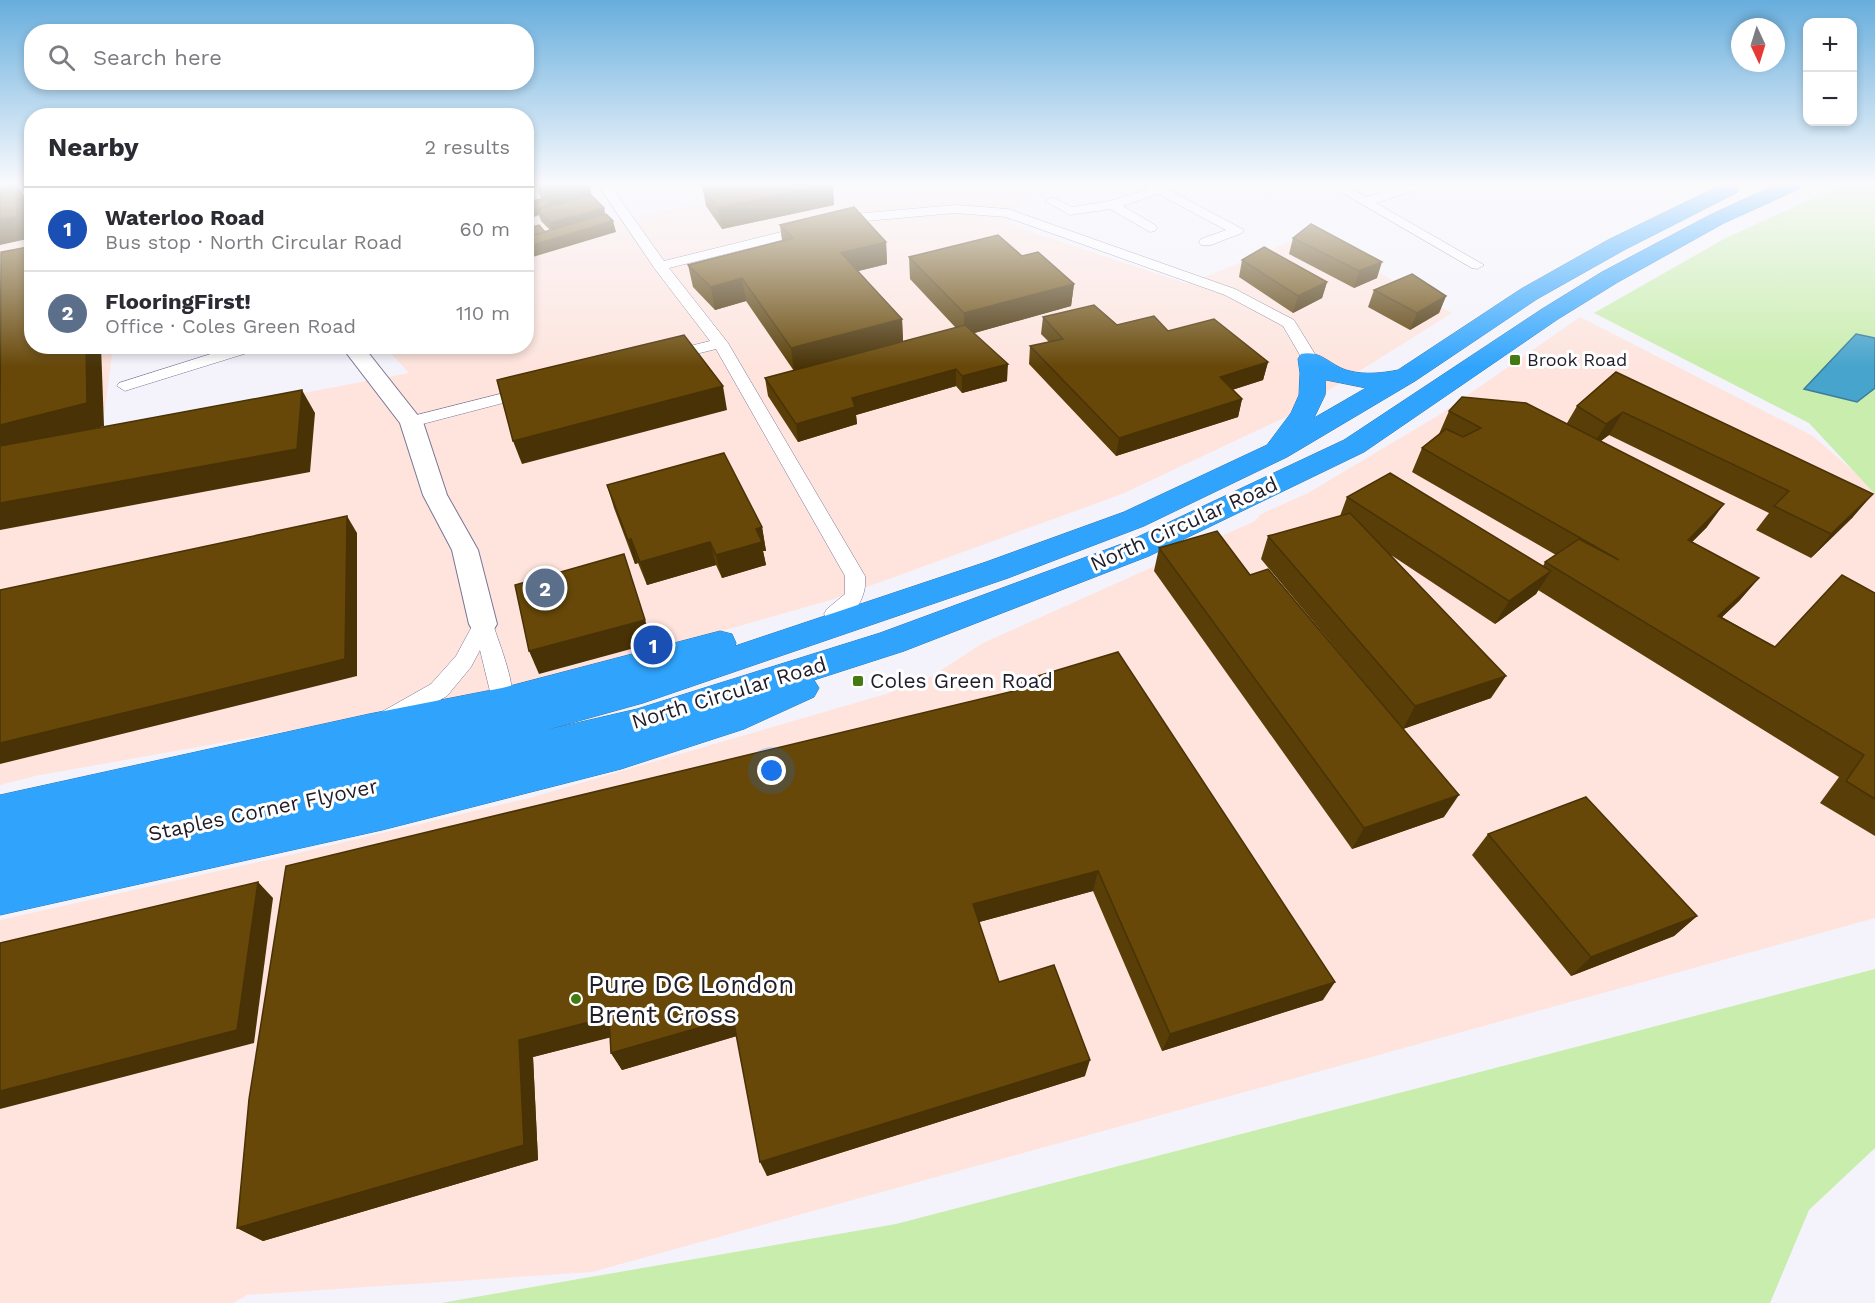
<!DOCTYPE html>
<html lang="en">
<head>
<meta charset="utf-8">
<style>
	body { margin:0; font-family:"Work Sans",sans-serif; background:#f2f2f3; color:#2b2b33 }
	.controls { position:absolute; right:18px; top:18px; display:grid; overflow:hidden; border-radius:12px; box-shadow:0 3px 9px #0003 }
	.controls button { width:54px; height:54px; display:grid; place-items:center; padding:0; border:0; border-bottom:2px solid #e1e1e2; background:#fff; color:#2b2b33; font:30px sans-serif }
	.compass { position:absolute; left:1731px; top:18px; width:54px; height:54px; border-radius:50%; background:#fff; box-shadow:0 3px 9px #0003; rotate:176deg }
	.you { position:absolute; left:772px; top:771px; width:21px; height:21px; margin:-15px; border:4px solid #fff; border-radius:50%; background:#1a73e8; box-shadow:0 0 0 9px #1a73e833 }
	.badge { display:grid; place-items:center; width:39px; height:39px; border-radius:50%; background:#437b12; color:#fff; font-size:20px; font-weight:700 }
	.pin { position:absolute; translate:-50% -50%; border:3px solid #fff; box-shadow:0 2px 6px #0006 }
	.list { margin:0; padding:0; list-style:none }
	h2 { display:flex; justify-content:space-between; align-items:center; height:78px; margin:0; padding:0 24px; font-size:26px }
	h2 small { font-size:20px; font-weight:400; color:#7c7c81 }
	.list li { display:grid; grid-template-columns:39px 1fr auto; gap:18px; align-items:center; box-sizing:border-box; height:84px; padding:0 24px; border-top:2px solid #e1e1e2 }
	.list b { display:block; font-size:22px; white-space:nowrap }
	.list p { margin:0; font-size:20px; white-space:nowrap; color:#7c7c81 }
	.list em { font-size:20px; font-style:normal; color:#7c7c81 }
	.icon { flex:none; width:33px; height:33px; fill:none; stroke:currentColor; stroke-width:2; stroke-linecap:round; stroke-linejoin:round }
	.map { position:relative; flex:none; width:1875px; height:1303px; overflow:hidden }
	.search { position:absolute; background:#fff; box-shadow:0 3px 9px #0003; left:24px; top:24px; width:510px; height:66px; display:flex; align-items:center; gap:15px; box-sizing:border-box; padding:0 21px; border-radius:24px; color:#7c7c81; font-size:22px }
	.panel { position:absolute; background:#fff; box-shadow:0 3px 9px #0003; left:24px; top:108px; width:510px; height:246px; border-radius:24px }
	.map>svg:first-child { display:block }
</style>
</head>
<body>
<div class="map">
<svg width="1875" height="1303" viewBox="0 0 1875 1303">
	<rect width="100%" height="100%" fill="#f4f3fb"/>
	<!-- industrial -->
	<g fill="#fee4dd">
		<polygon points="0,185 31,185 32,346 113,347 102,431 409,373 385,347 526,346 527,197 574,185 612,221 783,185 1057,185 1020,204 1008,224 1188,284 1309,234 1452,313 1286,417 1122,494 831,600 540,682 366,717 35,776 0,785"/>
		<polygon points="1580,317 1813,436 1875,490 1875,918 592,1272 247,1295 233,1303 0,1303 0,920 294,854 529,798 886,694 932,676 983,643 1255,521 1261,514 1308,493 1439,415"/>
	</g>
	<!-- green -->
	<g fill="#c8edac">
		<polygon points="1842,185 1875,185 1875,494 1809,423 1594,313 1724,239"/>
		<polygon points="1875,969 1875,1148 1809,1210 1770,1303 441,1303 896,1224"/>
	</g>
	<!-- water -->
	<polygon fill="#47a4cc" stroke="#3b7c9b" stroke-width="1.5" points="1856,334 1875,338 1875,388 1857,402 1804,389"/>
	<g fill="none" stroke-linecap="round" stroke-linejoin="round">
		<defs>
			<g id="street">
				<path d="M598 185H610L664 261 854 214 955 205 1008 209 1235 289 1294 320 1318 359 1310 364 1304 362 1283 326 1225 295 1006 217 955 213 854 222 669 268 728 343 865 576C868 597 851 627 827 619L824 614 827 609 845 594V576L716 349 668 361 660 356 662 353 710 341 655 269Z"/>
				<polygon points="1144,185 1160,185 1244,230 1242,233 1211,245 1201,245 1199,242 1201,239 1226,230 1158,194 1123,206 1155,225 1157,228 1155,231 1150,232 1110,209 1070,215 1045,201 1052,197 1072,207 1110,201 1148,189"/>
				<polygon points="1329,185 1344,185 1367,197 1403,185 1422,185 1421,188 1376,203 1484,265 1477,269 1472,268"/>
				<polygon points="236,346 261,346 260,349 131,389 125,391 117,386 119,383"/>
				<polygon points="528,387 536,392 534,395 411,427 405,426 403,422 405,418"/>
				<path d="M483 616 490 619 493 624C499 644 519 690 510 708L502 711 494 708 480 650 471 667 447 696 394 726 386 729 378 726 375 720 378 714 431 684 456 656 476 619Z"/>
			</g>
			<g id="secondary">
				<polygon points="32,189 32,199 0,206 0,196"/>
				<polygon points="341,346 363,346 423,422 447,495 478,550 497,624 493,631 483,634 473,631 469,624 452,550 423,495 400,423"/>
			</g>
			<path id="highway" d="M1721 185H1736L1739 189 1736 193 1624 250 1537 299 1415 381 1287 457 1144 526 1008 578 643 703 546 730 637 709 880 633 1127 542 1344 440 1542 309 1602 272 1710 215 1775 185H1802L1799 189 1724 223 1618 282 1558 319 1364 452 1149 556 904 651 814 680 819 688 814 697 744 729 621 769 382 830 0 915V795L369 714 502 688 720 631 732 634 736 643 735 646 986 562 1124 512 1267 445 1291 413 1299 395 1300 373 1298 359 1301 354C1321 349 1331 367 1350 371 1365 375 1383 373 1398 370L1521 289 1608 240ZM1326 380 1366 388 1314 418 1325 395Z"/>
		</defs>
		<!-- street casing -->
		<use href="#street" stroke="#797495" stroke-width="1"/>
		<!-- secondary casing -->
		<use href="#secondary" stroke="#797495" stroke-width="2"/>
		<!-- highway casing -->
		<use href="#highway" stroke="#2a75b3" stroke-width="1"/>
		<!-- street -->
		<use href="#street" fill="#fff" fill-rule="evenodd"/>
		<!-- secondary -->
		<use href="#secondary" fill="#fff" fill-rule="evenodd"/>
		<!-- highway -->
		<use href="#highway" fill="#30a4fd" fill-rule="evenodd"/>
	</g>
	<!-- wall -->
	<g fill="#593e08">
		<polygon points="537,185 589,185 592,196 604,208 605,214 616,232 545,232 550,230 541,221 539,215 535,216 535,217 528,202 541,199"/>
		<polygon points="702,185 834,205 722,229 706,206"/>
		<polygon points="780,225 886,242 887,264 858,271 902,319 903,342 956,328 910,279 909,257 1022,256 1074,284 1071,306 974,333 1007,381 962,393 956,386 856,415 857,424 798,442 768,396 765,378 794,371 746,301 715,310 693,287 688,265 782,241"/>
		<polygon points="1293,238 1377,278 1354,288 1289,254"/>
		<polygon points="1242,260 1327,282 1322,298 1293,313 1239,277"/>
		<polygon points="1374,290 1446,296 1439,313 1410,330 1368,307"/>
		<polygon points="1043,317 1168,331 1268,362 1263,380 1232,390 1242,399 1238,417 1116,456 1029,364 1030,346 1049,342 1041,334"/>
		<polygon points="1616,372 1853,517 1811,558 1756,530 1769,513 1609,435 1601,441 1707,527 1692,542 1759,578 1739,601 1722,617 1775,647 1875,593 1875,836 1820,803 1839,777 1538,590 1536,594 1495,624 1391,555 1491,698 1403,729 1261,559 1268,536 1340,516 1347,497 1543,566 1545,562 1556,555 1412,472 1422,448 1439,434 1449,411 1567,423 1577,406"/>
		<polygon points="607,485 762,527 766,551 763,551 766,565 722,578 716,565 647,585 638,563 635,564 614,508"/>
		<polygon points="1159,548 1250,575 1444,817 1352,849 1154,571"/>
		<polygon points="1018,682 1323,1000 1162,1051 1093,891 979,922 999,982 1085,1076 767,1176 737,1036 622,1070 611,1053 610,1037 533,1057 538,1160 263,1241 237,1228 1018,690"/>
		<polygon points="1488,834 1697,916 1674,936 1571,976 1472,855"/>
	</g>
	<!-- shaded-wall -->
	<g fill="#483206">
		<polygon points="14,185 17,185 28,202 32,238 0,245 0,220"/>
		<polygon points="543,185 589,185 593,200 551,213"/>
		<polygon points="825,185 833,185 834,205 722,229 718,208"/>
		<polygon points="532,206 548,206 538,210 539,215 535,216 535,217 526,220 526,208"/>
		<polygon points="604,208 606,219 553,234 550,223"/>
		<polygon points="613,221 616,232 526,259 526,247"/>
		<polygon points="886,242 887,264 842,275 841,253"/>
		<polygon points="1382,262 1377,278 1354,288 1359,271"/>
		<polygon points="742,278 746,301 715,310 711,287"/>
		<polygon points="1327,282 1322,298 1293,313 1298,296"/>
		<polygon points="1074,284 1071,306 964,336 964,313"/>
		<polygon points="1446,296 1439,313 1410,330 1417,313"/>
		<polygon points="902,319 903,342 794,371 791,348"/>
		<polygon points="86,346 101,346 104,426 5,451 0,445 0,425"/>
		<polygon points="1268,362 1263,380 1216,395 1220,377"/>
		<polygon points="1008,364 1007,381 962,393 962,376"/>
		<polygon points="956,369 956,386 856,415 857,424 798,442 796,424 852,398"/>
		<polygon points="723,386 727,410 522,464 513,441"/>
		<polygon points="302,390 315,413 310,472 0,530 0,503"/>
		<polygon points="1242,399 1238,417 1116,456 1119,438"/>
		<polygon points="1623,412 1609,435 1592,447 1606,424"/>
		<polygon points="1873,494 1853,517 1811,558 1831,534"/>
		<polygon points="1724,504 1707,527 1671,563 1688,540"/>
		<polygon points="347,516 357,533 357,676 0,764 0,743"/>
		<polygon points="762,527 766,551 763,551 766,565 722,578 716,555 756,529"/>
		<polygon points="631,539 638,563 635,564 628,540"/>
		<polygon points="710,542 716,565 647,585 640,562"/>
		<polygon points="1551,571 1536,594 1495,624 1509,601"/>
		<polygon points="1759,578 1739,601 1699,639 1718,616"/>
		<polygon points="645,620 653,643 539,674 529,651"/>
		<polygon points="1506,676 1491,698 1403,729 1415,706"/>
		<polygon points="1459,795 1444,817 1352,849 1364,828"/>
		<polygon points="1098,871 1093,891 972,924 973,904"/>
		<polygon points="258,882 273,898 254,1043 0,1109 0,1091"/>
		<polygon points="1697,916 1674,936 1571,976 1591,957"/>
		<polygon points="1335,982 1323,1000 1162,1051 1170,1034"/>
		<polygon points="609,1017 620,1035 533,1057 538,1160 263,1241 237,1228 519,1040"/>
		<polygon points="733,1018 740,1035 622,1070 611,1053"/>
		<polygon points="1090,1060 1085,1076 767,1176 760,1162"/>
	</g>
	<!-- building -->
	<g fill="#674809" stroke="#483206" stroke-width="1.5">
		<polygon points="0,185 14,185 17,216 0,220"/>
		<polygon points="702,185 825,185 718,208"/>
		<polygon points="591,195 604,208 550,223 538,210"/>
		<polygon points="541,199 548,206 533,210 532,206 528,202"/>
		<polygon points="526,200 532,206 526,208"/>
		<polygon points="854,207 886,242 841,253 902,319 791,348 742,278 711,287 688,265 793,238 780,225"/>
		<polygon points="606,214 613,221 526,247 526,237"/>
		<polygon points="1311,224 1382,262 1359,271 1293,238"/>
		<polygon points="539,225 545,232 526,237 526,229"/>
		<polygon points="29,233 32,233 32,346 86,346 87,403 0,425 1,252 28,247"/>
		<polygon points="998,235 1022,256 1038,252 1074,284 964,313 909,257"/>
		<polygon points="1264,247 1327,282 1298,296 1242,260"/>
		<polygon points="1412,274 1446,296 1417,313 1374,290"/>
		<polygon points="1094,305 1117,325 1154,316 1168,331 1214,319 1268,362 1220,377 1242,399 1119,438 1030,346 1063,339 1043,317"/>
		<polygon points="965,325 1008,364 962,376 956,369 852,398 855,407 796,424 765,378"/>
		<polygon points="684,335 723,386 513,441 497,380"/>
		<polygon points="1616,372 1873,494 1831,534 1774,506 1789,491 1623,412 1606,424 1577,406"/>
		<polygon points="302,390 297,449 0,503 0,446"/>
		<polygon points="1462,397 1526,403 1724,504 1688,540 1759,578 1718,616 1775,647 1842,575 1875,593 1875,799 1846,781 1864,755 1545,562 1579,539 1619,560 1422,448 1446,429 1463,437 1481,428 1449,411"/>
		<polygon points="724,453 762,527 756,529 762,542 716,555 710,542 640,562 631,539 628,540 607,485"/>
		<polygon points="1390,473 1551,571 1509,601 1347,497"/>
		<polygon points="1350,513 1506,676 1415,706 1268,536"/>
		<polygon points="347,516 345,659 0,743 0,590"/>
		<polygon points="1217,531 1250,575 1268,569 1459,795 1364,828 1159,548"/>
		<polygon points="624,554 645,620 529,651 515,585"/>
		<polygon points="1118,652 1335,982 1170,1034 1098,871 973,904 999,982 1054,965 1090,1060 760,1162 733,1018 611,1053 609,1017 519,1040 524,1145 237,1228 249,1099 286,866 1022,689 1018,682"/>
		<polygon points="1586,797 1697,916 1591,957 1488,834"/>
		<polygon points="258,882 237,1030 0,1091 0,943"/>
	</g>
	<!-- sky -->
	<linearGradient id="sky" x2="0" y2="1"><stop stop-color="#67aedd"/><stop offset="0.5" stop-color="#fafafd"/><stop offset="1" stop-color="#fafafd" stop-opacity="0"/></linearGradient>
	<rect width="1875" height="367" fill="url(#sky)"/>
	<!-- markers -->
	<g fill="#437b12" stroke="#fff" stroke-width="2">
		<rect x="1509" y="354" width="12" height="12" rx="3"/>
		<rect x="852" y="675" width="12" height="12" rx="3"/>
		<circle cx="576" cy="999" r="6"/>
	</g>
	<g text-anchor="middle" stroke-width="6" stroke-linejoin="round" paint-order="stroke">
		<!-- far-poi labels -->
		<g font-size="18" fill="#1f1d2a" stroke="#fff" text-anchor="start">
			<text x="1527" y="366">Brook Road</text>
		</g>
		<!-- street labels -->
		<g font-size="21" fill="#1f1d2a" stroke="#fff">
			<text transform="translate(1184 524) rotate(-24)" y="7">North Circular Road</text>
			<text transform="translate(729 693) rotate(-17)" y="7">North Circular Road</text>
			<text transform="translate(263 810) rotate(-12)" y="7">Staples Corner Flyover</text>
		</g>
		<!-- poi labels -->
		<g font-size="21" fill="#1f1d2a" stroke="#fff" text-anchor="start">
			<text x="870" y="688">Coles Green Road</text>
		</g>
		<!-- near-poi labels -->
		<g font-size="26" fill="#1f1d2a" stroke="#fff" text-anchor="start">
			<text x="588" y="993">Pure DC London<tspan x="588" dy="30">Brent Cross</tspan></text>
		</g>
	</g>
</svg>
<div class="controls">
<button>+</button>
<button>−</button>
</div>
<svg class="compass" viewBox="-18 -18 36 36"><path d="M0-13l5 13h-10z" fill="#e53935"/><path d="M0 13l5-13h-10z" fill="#7c7c81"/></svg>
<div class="you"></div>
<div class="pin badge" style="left:653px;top:645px;background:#1a4fb4">1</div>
<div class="pin badge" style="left:545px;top:588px;background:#5c6f8a">2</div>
<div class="search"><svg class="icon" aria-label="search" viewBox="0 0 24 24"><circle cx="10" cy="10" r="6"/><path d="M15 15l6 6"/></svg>Search here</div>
<section class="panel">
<h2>Nearby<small>2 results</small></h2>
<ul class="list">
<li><span class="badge" style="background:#1a4fb4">1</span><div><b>Waterloo Road</b><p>Bus stop · North Circular Road</p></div><em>60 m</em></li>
<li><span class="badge" style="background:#5c6f8a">2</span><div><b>FlooringFirst!</b><p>Office · Coles Green Road</p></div><em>110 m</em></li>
</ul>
</section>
</div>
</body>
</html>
